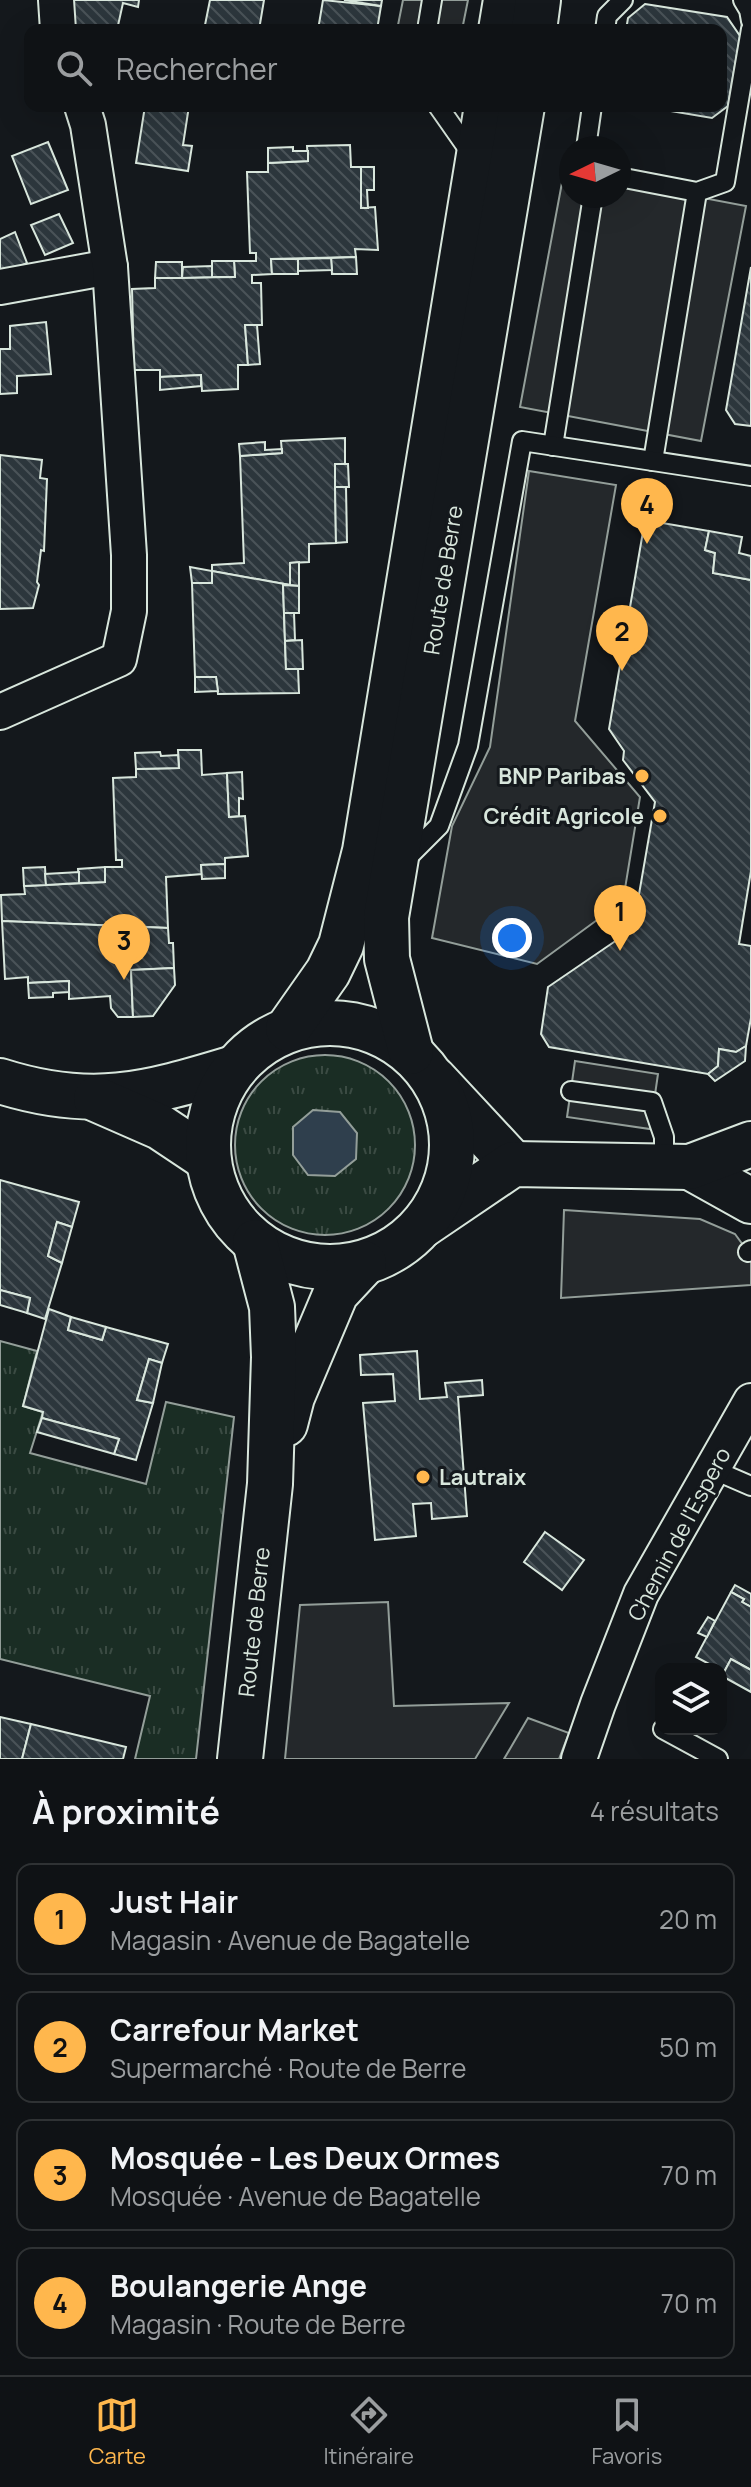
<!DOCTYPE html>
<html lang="fr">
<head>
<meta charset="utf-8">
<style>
	body { margin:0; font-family:Manrope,sans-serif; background:#1d2022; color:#f1f3f6 }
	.controls { position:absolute; right:24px; bottom:24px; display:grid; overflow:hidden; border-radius:16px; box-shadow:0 8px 32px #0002 }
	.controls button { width:72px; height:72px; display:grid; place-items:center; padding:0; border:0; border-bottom:2px solid #2f3234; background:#0f1215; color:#f1f3f6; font:40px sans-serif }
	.compass { position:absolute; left:559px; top:136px; width:72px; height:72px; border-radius:50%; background:#0f1215; box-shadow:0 8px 32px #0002; rotate:265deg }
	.you { position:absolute; left:512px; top:938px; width:28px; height:28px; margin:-20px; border:6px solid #fff; border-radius:50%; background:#1a73e8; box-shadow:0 0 0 12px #1a73e833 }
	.badge { display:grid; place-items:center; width:52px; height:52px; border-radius:50%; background:#ffb74d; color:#111; font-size:26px; font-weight:700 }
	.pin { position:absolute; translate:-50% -66px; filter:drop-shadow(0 2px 4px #0008) }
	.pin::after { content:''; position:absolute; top:42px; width:28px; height:24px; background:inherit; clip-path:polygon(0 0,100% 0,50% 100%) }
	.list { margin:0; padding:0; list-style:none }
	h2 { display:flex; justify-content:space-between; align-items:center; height:104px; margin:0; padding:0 32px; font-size:34px }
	h2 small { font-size:26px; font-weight:400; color:#9b9ea0 }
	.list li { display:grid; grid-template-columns:52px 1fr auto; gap:24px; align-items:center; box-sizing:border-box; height:112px; margin:0 16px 16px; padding:0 16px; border:2px solid #2f3234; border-radius:16px }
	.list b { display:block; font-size:30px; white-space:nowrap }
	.list p { margin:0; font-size:26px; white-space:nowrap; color:#9b9ea0 }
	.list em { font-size:26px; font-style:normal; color:#9b9ea0 }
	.icon { flex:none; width:44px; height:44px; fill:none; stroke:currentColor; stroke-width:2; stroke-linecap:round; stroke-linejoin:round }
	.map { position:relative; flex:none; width:751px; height:1759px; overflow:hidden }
	.search { position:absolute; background:#0f1215; box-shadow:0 8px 32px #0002; left:24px; right:24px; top:24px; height:88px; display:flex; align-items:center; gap:20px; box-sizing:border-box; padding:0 28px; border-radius:16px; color:#9b9ea0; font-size:30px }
	.sheet { height:616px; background:#0f1215 }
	nav { display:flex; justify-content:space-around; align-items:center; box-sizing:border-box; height:112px; border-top:2px solid #2f3234; background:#0f1215; font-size:22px; color:#9b9ea0 }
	nav a { display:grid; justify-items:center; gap:4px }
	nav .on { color:#ffb74d }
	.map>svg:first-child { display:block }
</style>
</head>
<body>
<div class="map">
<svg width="751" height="1759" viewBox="0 0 751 1759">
	<defs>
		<pattern id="grass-tufts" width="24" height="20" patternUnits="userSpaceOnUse" patternTransform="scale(2)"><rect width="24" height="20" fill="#1a2d24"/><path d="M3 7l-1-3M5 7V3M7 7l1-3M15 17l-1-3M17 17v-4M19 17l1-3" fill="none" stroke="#3b4b43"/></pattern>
		<pattern id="building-back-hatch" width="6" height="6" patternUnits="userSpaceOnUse" patternTransform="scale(2)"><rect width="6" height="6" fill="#2c363c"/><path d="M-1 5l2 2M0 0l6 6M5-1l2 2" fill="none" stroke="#4a5358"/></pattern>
	</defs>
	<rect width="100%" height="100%" fill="#14181c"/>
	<!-- grass -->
	<g fill="url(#grass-tufts)" stroke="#939e99" stroke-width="2">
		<circle cx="325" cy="1145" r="90"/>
		<polygon points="0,1341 37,1351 23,1406 43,1412 30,1453 146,1484 166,1402 234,1417 196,1759 135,1759 150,1696 0,1659"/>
	</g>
	<!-- parking -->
	<g fill="#24282b" stroke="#939e99" stroke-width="2">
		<polygon points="403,0 468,0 462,30 397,30"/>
		<polygon points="564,172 571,173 571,196 619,196 619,182 746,206 701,441 520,407"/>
		<polygon points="529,471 616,485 575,721 640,797 623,901 537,964 432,938 452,826 490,747"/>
		<polygon points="575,1061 658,1074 650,1129 567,1117"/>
		<polygon points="564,1210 700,1219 735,1234 751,1256 751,1285 561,1298"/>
		<polygon points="388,1602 394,1706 509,1703 475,1759 285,1759 300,1605"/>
		<polygon points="528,1718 569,1733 559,1759 504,1759"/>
	</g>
	<!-- water -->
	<polygon fill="#2f3f4d" stroke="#939e99" stroke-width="2" points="313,1110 340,1112 357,1133 356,1159 335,1176 308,1175 293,1155 293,1127"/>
	<!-- building -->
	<g fill="url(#building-back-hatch)" stroke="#d8e6dc" stroke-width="2">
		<polygon points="72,0 139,0 138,7 123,3 117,30 84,30 67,27"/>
		<polygon points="210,0 264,0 259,30 204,30"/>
		<polygon points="323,0 381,6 377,30 318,30"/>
		<polygon points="344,0 382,0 381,6"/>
		<polygon points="645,4 727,17 740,36 728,106 712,118 641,106 721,106 721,30 626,30 628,18"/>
		<polygon points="145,106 189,106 183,145 192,146 188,171 136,163"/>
		<polygon points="48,142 68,190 31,204 12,156"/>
		<polygon points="350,145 351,167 361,167 361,208 375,207 378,250 355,249 356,257 271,259 272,274 252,275 252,283 261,283 262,325 245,325 248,365 238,365 238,389 202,391 201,375 160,377 160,370 134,370 132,289 155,288 155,278 235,277 234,261 256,261 256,253 250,253 247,172 268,172 268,163 308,161 307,146"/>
		<polygon points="293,147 293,151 308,151 308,161 268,163 268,148"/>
		<polygon points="361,167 374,167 374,190 367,190 368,208 361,208"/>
		<polygon points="59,214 73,243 45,255 31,225"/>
		<polygon points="15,232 27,263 0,276 0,239"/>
		<polygon points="356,257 357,274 332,274 331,258"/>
		<polygon points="331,258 332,270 298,271 298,259"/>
		<polygon points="271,259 298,259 298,274 272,274"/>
		<polygon points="212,261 234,261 235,277 212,277"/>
		<polygon points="156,262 182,262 182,278 155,278"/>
		<polygon points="212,266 212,277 182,278 183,267"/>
		<polygon points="751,267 751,426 735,424 726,410"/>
		<polygon points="46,322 51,374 17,376 17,393 0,394 0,349 10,349 10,326"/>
		<polygon points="245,325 257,325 260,364 248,365"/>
		<polygon points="201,375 201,386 160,390 160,377"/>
		<polygon points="345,438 345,464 335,464 336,543 309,544 309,562 290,563 290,585 212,571 212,565 244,563 240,456 282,453 281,441"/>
		<polygon points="265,442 265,450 282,449 282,453 240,456 239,444"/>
		<polygon points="0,455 42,460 40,478 47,479 44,551 41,550 37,582 39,585 33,608 0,609"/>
		<polygon points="335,464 348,464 349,487 335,487"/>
		<polygon points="335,487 346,487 347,542 336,543"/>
		<polygon points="645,520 709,531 705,550 715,553 713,573 751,580 751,871 739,944 751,946 751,1018 746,1046 736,1052 719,1049 718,1066 708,1074 549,1047 541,1034 548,987 633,929 655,802 623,760 624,751 609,729"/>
		<polygon points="709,531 742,537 739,553 751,556 751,580 713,573 715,553 705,550"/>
		<polygon points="299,562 299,586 290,585 290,563"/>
		<polygon points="190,567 212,571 212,583 192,583"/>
		<polygon points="212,571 290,585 283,585 286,669 298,668 299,693 218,694 216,677 195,677 192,583 212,583"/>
		<polygon points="283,585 299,586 299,613 284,613"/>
		<polygon points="284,613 294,613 295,640 285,641"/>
		<polygon points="302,640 303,669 286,669 285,641"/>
		<polygon points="195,677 216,677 218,691 195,692"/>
		<polygon points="178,750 201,750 202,775 227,773 229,817 245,816 248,856 225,858 225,864 201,865 202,874 166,877 168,928 2,921 1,895 25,894 24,886 105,882 105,867 122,867 122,860 116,860 113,778 136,777 136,769 179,768"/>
		<polygon points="160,752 161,756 178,755 179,768 136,769 135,753"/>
		<polygon points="242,772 243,799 239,798 239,816 229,817 227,773"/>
		<polygon points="225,864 225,878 202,879 201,865"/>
		<polygon points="45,867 46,885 24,886 23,868"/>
		<polygon points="105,867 105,882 79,883 78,869"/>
		<polygon points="79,872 79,883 46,885 45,874"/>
		<polygon points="2,921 168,928 169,943 173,943 174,968 131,970 133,1017 118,1017 111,1008 110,996 69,999 69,981 28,983 28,977 5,979"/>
		<polygon points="174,968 175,985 153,1016 133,1017 131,970"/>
		<polygon points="69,981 69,992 53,993 53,997 29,998 28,983"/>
		<polygon points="746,1046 745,1061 715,1081 708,1074 718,1066 719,1049 736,1052"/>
		<polygon points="0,1180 79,1202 72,1227 57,1222 48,1256 62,1263 45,1319 27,1313 30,1298 0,1290"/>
		<polygon points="57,1222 72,1227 62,1263 48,1256"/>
		<polygon points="0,1290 30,1298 27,1313 0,1305"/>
		<polygon points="49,1309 71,1317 68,1330 102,1340 106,1327 168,1344 162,1363 149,1359 137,1400 153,1403 136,1460 114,1454 119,1439 42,1418 43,1412 23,1406"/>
		<polygon points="71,1317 106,1327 102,1340 68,1330"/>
		<polygon points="417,1351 420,1399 447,1397 445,1383 482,1380 483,1395 458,1397 467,1516 432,1519 431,1503 413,1504 416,1536 375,1540 363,1403 395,1401 393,1374 361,1375 360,1355"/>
		<polygon points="149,1359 162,1363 153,1403 137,1400"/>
		<polygon points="42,1418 119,1439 114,1454 37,1432"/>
		<polygon points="545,1532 584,1560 562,1590 524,1562"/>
		<polygon points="735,1585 751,1594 751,1607 742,1602 744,1599 731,1592"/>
		<polygon points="731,1592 744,1599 742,1602 751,1607 751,1670 731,1659 724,1672 696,1657"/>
		<polygon points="708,1617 715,1621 707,1637 698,1633"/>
		<polygon points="731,1659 751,1670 751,1692 722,1676"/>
		<polygon points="0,1717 31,1724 22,1759 0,1759"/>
		<polygon points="31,1724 126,1747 123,1759 22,1759"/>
	</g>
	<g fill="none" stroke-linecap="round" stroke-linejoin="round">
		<defs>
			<g id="service">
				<polyline points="743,0 749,10 751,21"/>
				<polyline points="427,30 432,0"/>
				<polyline points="605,30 607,16 623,0"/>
				<polyline points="438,106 473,156"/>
				<polyline points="586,148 592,106"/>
				<polyline points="619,177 697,192 725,182 751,29"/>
				<polyline points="553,446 593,196"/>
				<polyline points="653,461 697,192"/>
				<polyline points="403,862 439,826 468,746 522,441 751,476"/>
				<polyline points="571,1091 652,1102 664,1137 664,1166"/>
				<polyline points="748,1252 751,1250"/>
				<polyline points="714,1470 751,1486"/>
				<polyline points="663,1729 718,1759"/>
			</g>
			<g id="minor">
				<polyline points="56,0 58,30"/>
				<polyline points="0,287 110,267"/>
				<polyline points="0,712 119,659 129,611 129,555 110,267 88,125 82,106"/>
				<polyline points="579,1759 598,1704 641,1594 751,1401"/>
			</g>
			<g id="tertiary">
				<polyline points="434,1079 513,1164"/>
				<path d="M0 1081C91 1110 145 1095 234 1068"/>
				<polyline points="96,1099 160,1127 208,1159"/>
				<polyline points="690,1167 751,1201"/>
				<polyline points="423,1225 513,1164 690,1167 751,1144"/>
			</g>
			<g id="primary">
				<polyline points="501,30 506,0"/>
				<polyline points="534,30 538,0"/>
				<circle cx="330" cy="1145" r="122"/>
				<polyline points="288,1029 328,972 341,945 365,851 487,106"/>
				<polyline points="411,1052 387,959 386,917 522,106"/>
				<polyline points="285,1424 292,1397 336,1293 364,1263"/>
				<polyline points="240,1759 270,1484 274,1357 272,1307 255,1242"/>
			</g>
		</defs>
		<!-- service casing -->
		<use href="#service" stroke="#d8e6dc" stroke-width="22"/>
		<!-- minor casing -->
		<use href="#minor" stroke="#d8e6dc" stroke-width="38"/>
		<!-- tertiary casing -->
		<use href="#tertiary" stroke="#d8e6dc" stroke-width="48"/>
		<!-- primary casing -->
		<use href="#primary" stroke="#d8e6dc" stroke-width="48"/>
		<!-- service -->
		<use href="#service" stroke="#14181c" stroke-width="18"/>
		<!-- minor -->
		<use href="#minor" stroke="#14181c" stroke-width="34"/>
		<!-- tertiary -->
		<use href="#tertiary" stroke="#14181c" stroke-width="44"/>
		<!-- primary -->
		<use href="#primary" stroke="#14181c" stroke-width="44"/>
	</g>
	<!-- markers -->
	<g fill="#ffb74d" stroke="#14181c" stroke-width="3">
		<circle cx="642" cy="776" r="8"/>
		<circle cx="660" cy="816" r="8"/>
		<circle cx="423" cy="1477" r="8"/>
	</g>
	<g text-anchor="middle" stroke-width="6" stroke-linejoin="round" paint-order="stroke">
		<!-- street labels -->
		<g font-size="22" fill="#d8e6dc" stroke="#14181c">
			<text transform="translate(443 580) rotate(-81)" y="8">Route de Berre</text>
			<text transform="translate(679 1534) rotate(-62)" y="8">Chemin de l'Espero</text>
			<text transform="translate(254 1622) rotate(-84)" y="8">Route de Berre</text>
		</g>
		<!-- poi labels -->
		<g font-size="22" font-weight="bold" fill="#d8e6dc" stroke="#14181c" text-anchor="end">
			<text x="626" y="784">BNP Paribas</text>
			<text x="644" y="824">Crédit Agricole</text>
			<text x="439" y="1485" text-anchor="start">Lautraix</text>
		</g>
	</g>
</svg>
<div class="controls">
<button><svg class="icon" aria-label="layers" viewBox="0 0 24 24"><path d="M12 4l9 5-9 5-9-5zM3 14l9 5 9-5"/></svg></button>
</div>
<svg class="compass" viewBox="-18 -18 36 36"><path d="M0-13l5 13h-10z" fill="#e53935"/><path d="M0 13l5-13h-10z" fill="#9b9ea0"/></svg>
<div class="you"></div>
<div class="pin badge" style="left:620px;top:951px">1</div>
<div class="pin badge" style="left:622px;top:671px">2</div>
<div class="pin badge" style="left:124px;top:980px">3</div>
<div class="pin badge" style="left:647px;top:544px">4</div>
<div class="search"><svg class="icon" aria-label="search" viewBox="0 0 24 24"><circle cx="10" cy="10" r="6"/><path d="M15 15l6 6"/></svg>Rechercher</div>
</div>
<section class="sheet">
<h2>À proximité<small>4 résultats</small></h2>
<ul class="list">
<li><span class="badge">1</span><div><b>Just Hair</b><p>Magasin · Avenue de Bagatelle</p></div><em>20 m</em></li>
<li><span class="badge">2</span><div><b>Carrefour Market</b><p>Supermarché · Route de Berre</p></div><em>50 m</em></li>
<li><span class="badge">3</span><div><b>Mosquée - Les Deux Ormes</b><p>Mosquée · Avenue de Bagatelle</p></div><em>70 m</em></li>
<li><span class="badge">4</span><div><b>Boulangerie Ange</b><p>Magasin · Route de Berre</p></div><em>70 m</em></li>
</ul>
</section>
<nav>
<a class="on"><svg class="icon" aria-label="map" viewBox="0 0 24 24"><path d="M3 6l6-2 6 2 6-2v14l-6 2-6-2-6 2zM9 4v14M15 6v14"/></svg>Carte</a>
<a><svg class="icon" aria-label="directions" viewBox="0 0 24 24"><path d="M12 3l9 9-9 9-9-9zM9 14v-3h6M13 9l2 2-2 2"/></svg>Itinéraire</a>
<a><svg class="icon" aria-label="saved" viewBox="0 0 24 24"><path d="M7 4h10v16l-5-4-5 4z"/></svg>Favoris</a>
</nav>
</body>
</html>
